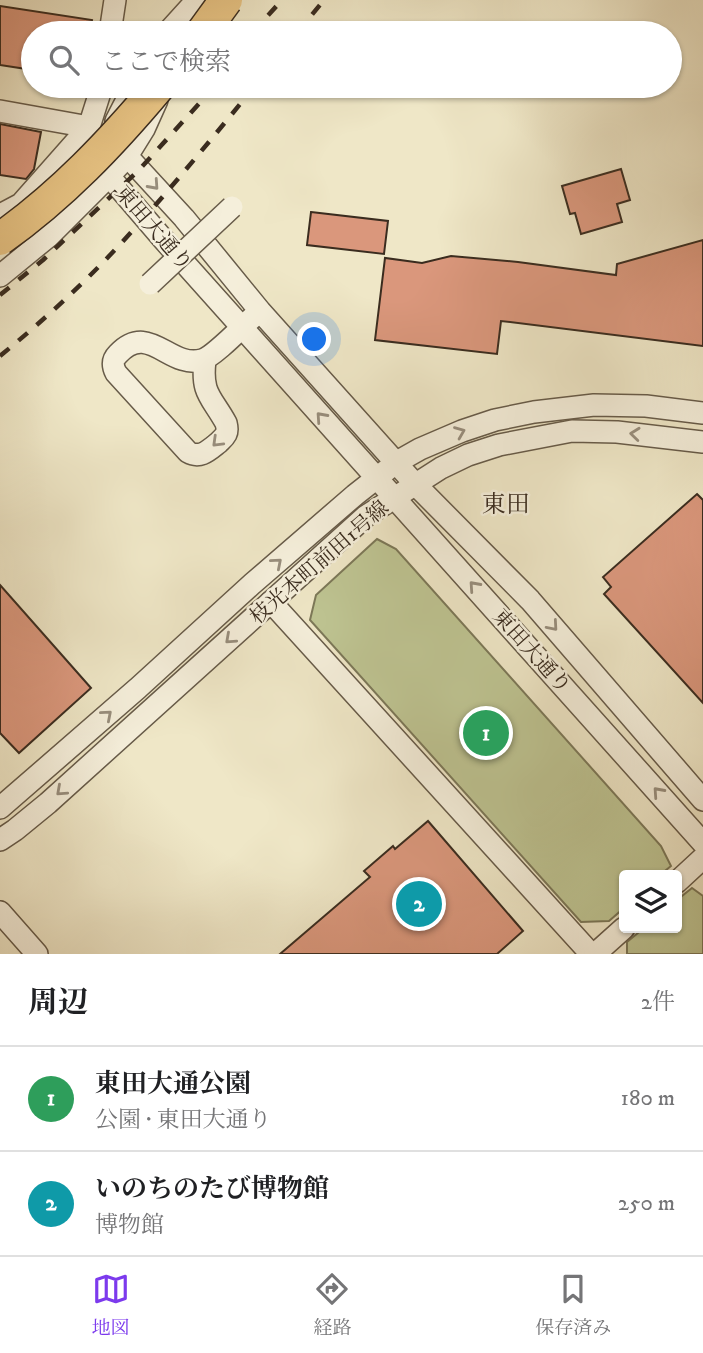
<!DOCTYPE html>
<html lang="ja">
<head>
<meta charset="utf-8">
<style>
	body { margin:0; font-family:"IM FELL DW Pica","Noto Serif JP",serif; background:#f6f6f6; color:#202124 }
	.controls { position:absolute; right:21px; bottom:21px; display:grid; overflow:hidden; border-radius:7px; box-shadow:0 2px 5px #0004 }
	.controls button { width:63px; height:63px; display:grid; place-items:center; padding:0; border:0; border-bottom:2px solid #e0e0e0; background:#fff; color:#202124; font:35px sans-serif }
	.you { position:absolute; left:315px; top:340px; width:24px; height:24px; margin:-18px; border:5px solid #fff; border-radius:50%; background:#1a73e8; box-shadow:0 0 0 10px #1a73e833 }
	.badge { display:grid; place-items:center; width:46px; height:46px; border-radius:50%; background:#7c3aed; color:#fff; font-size:23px; font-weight:700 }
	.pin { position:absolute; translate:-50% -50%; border:4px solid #fff; box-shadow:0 2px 7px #0006 }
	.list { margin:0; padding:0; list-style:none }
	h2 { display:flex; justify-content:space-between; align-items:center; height:91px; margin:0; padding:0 28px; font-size:30px }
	h2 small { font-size:23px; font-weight:400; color:#757577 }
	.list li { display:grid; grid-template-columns:46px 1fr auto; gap:21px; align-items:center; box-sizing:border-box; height:105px; padding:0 28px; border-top:2px solid #e0e0e0 }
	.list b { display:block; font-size:26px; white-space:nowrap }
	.list p { margin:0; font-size:23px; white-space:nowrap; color:#757577 }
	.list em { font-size:23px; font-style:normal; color:#757577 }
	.icon { flex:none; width:38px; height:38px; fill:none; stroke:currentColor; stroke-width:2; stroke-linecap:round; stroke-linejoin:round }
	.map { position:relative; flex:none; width:703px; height:954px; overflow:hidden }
	.search { position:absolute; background:#fff; box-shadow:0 2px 5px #0004; left:21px; right:21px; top:21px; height:77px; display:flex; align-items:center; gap:18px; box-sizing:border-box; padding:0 24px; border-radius:38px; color:#757577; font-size:26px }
	.sheet { height:301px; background:#fff }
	nav { display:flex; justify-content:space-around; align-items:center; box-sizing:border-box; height:98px; border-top:2px solid #e0e0e0; background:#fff; font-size:19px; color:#757577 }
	nav a { display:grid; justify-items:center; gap:4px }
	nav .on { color:#7c3aed }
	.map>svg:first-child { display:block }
</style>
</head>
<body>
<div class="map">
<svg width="703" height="954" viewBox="0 0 703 954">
	<rect width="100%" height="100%" fill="#efe7c7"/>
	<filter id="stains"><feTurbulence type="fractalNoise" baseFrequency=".00286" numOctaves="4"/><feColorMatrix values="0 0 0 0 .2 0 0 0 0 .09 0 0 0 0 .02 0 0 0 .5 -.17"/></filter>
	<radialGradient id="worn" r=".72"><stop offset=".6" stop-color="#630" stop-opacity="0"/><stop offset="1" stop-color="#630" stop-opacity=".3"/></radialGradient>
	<!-- green -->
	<g fill="#bec492" stroke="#7c7858" stroke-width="2">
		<polygon points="377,539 396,549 661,846 671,866 660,875 624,875 624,908 609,921 581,922 310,620 316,595"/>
		<polygon points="692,888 703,896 703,954 627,954 627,942 644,928 677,928 677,900"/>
	</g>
	<!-- building -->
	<g fill="#da977c" stroke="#3a2c1f" stroke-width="2">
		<polygon points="0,6 92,20 90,33 33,33 33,70 0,65"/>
		<polygon points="0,124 41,132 34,169 26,179 0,175"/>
		<polygon points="621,169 630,200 617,204 622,222 581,234 575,213 570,214 562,186"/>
		<polygon points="311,212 388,221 384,254 307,245"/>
		<polygon points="703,240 703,346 501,321 497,354 375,340 385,258 422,263 451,256 518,262 616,275 617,264"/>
		<polygon points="697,494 703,500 703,703 604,594 611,587 603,577"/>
		<polygon points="0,585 91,688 19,753 0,733"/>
		<polygon points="428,821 523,931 497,954 280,954 370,877 364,871 393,846 395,849"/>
	</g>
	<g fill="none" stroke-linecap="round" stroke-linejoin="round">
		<defs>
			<g id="minor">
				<polyline points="110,33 115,0"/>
				<polyline points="167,33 197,0"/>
				<polyline points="0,111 89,127"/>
				<polyline points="116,121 134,86"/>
				<polyline points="100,147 109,176 163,239 703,843"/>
				<polyline points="100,147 127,156 184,218 260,311 415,484 530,600 703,800"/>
				<polyline points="0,215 21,204 89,127 102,86"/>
				<polyline points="0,276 49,236 109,176 126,158 144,129 157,100"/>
				<path d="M205 360C201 394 211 396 226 423 227 427 228 430 226 434 224 438 221 440 218 443 208 451 200 459 188 452L116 373C112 365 112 360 118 354 149 321 169 369 202 360 213 357 242 327 252 318"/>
				<polyline points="271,602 591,954"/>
				<polyline points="0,808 138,688 252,584 355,495 397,462 420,449 462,431 495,420 534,412 594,405 646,406 703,413"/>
				<polyline points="0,840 15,830 48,803 366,516 441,468 468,455 499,445 572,431 617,432 703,442"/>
				<polyline points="677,882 703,858"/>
				<polyline points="0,912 37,954"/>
				<polyline points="595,954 624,928"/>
			</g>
		</defs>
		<!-- minor casing -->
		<use href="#minor" stroke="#675b49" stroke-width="24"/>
		<!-- minor -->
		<use href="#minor" stroke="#f5efdb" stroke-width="21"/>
		<!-- rail -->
		<g stroke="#3a2c1f" stroke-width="4.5" stroke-dasharray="12 12" stroke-linecap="butt">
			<polyline points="252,33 282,0"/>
			<polyline points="297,33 324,0"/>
			<polyline points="0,295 43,260 139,170 215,86"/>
			<path d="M0 356C39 324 77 290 111 254 162 200 208 143 255 86"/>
		</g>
		<defs>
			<polyline id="minor-bridge" points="150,284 232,207"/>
			<g id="highway-bridge">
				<polyline points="202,33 226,0"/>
				<path d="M0 239C61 196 112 142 159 86"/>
			</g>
		</defs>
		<!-- minor-bridge casing -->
		<use href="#minor-bridge" stroke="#675b49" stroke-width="24" stroke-linecap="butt"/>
		<!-- highway-bridge casing -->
		<use href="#highway-bridge" stroke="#3a2c1f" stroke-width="35" stroke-linecap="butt"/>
		<!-- minor-bridge -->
		<use href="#minor-bridge" stroke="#f5efdb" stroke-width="21"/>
		<!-- highway-bridge -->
		<use href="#highway-bridge" stroke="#e8c484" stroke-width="32"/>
	</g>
	<!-- one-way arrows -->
	<defs><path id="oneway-chevron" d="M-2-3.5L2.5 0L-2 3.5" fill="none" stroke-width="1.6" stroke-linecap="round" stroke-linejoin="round" transform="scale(1.75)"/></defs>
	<g stroke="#988e7d">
		<use href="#oneway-chevron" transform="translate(154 185) rotate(48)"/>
		<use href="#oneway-chevron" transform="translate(321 417) rotate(-132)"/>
		<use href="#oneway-chevron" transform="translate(460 432) rotate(-22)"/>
		<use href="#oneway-chevron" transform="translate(635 434) rotate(-174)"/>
		<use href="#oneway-chevron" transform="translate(217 442) rotate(136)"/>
		<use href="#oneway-chevron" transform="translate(277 563) rotate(-41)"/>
		<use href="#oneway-chevron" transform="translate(474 586) rotate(-132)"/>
		<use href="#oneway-chevron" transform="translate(553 626) rotate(49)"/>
		<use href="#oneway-chevron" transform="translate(230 639) rotate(138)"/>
		<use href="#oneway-chevron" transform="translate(107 715) rotate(-41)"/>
		<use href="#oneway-chevron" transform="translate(61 791) rotate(138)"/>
		<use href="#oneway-chevron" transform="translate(658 792) rotate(-132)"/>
	</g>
	<g text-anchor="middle" stroke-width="5" stroke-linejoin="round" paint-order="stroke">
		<!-- street labels -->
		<g font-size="21" fill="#3a2c1f" stroke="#f5efdb">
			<text transform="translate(154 228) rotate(49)" y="7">東田大通り</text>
			<text transform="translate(319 562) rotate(-41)" y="7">枝光本町前田1号線</text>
			<text transform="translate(532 651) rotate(48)" y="7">東田大通り</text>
		</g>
		<!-- quarter labels -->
		<g font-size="24" fill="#3a2c1f" stroke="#f5efdb">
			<text x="506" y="512">東田</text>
		</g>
	</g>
	<rect width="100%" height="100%" filter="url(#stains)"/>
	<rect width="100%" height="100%" fill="url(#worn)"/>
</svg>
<div class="controls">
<button><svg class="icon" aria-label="layers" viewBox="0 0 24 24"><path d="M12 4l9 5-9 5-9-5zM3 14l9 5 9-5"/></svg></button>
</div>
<div class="you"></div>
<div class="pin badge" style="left:486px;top:733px;background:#2e9e5b">1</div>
<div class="pin badge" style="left:419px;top:904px;background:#0f9aa8">2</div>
<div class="search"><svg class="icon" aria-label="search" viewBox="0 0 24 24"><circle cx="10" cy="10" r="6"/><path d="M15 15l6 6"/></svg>ここで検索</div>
</div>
<section class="sheet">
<h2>周辺<small>2件</small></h2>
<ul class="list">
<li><span class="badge" style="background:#2e9e5b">1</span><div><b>東田大通公園</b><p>公園 · 東田大通り</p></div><em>180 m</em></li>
<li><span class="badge" style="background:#0f9aa8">2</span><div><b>いのちのたび博物館</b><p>博物館</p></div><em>250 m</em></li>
</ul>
</section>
<nav>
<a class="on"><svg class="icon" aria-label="map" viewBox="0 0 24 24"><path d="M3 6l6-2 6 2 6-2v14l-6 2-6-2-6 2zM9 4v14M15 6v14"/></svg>地図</a>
<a><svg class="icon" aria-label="directions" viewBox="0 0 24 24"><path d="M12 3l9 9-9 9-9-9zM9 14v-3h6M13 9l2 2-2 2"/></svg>経路</a>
<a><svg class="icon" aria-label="saved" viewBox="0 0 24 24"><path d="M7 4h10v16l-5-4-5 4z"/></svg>保存済み</a>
</nav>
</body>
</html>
